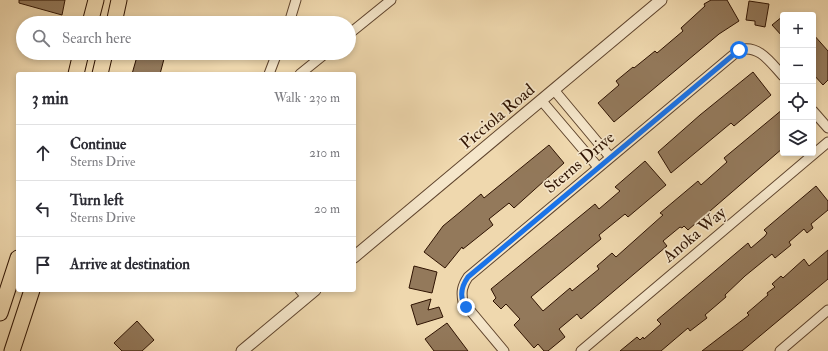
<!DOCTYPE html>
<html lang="en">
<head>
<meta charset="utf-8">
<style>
	body { margin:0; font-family:"IM FELL Double Pica",serif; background:#f7f7f7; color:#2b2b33 }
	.controls { position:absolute; right:12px; top:12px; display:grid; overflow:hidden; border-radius:4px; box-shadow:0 2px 6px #0003 }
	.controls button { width:36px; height:36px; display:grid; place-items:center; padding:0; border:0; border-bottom:1px solid #e1e1e2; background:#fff; color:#2b2b33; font:20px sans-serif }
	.stop { position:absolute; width:12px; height:12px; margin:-9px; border:3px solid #1a73e8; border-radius:50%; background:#fff }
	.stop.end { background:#1a73e8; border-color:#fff; box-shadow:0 1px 4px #0008 }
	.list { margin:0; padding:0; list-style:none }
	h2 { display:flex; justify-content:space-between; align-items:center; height:52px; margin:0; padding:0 16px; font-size:17px }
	h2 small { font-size:13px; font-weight:400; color:#7c7c81 }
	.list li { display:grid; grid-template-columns:26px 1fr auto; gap:12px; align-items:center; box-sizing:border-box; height:56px; padding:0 16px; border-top:1px solid #e1e1e2 }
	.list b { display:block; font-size:15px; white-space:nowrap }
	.list p { margin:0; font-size:13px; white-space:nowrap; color:#7c7c81 }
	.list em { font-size:13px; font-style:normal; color:#7c7c81 }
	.icon { flex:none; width:22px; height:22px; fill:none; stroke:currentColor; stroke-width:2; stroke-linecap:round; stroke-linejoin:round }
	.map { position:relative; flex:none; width:828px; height:351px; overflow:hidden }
	.search { position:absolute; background:#fff; box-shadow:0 2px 6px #0003; left:16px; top:16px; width:340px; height:44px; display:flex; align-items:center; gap:10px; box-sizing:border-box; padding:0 14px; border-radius:22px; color:#7c7c81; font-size:15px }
	.panel { position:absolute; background:#fff; box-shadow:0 2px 6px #0003; left:16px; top:72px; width:340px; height:220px; border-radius:4px }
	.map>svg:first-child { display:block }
</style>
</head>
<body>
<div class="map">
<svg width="828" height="351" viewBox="0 0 828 351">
	<rect width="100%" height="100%" fill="#efd8ae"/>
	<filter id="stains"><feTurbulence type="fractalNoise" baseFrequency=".005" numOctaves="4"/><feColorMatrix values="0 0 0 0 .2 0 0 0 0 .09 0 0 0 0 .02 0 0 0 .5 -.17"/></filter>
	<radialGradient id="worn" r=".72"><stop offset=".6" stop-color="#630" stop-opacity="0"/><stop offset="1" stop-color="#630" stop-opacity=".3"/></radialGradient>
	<!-- building -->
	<g fill="#93795b" stroke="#2f1302">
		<polygon points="19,0 65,0 62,15 19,3"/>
		<polygon points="711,0 727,0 739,21 719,34 614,122 598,103 619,85 616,81 633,67 634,68 655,51 657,53 683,31 681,28 705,6 704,4"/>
		<polygon points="749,1 769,4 765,27 755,25 755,21 746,20"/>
		<polygon points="783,16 783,37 772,25"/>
		<polygon points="813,34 828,51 828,80 823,85 813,74"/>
		<polygon points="138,53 164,59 160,74 132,74"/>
		<polygon points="753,72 771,95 734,126 731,123 671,173 658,152 700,115"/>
		<polygon points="783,109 783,148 688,230 684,226 682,228 680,227 663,241 667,246 581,319 577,314 559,329 565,337 548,351 544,351 538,344 534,348 514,325 520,319 506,304 501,309 493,301 496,298 491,289 595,204 599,209 620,191 615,187 645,161 666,185 628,217 625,214 599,235 601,239 531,297 543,311 570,288 572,291 599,269 597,266 612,253 616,257 663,215 660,213 698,181 701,185 727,162 724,158"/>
		<polygon points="549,145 564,163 514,208 509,203 489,219 493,225 463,249 462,247 445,268 424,252 443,226 460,212 481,194 484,198"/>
		<polygon points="816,186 828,201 828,210 811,224 813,228 807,233 804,229 789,242 791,245 775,258 772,254 745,276 725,295 726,297 705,315 707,318 690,331 688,328 661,351 620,351 637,337 640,340 643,337 644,339 661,324 657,320 748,243 751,248 765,236 767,233 764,230"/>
		<polygon points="828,250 828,279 742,351 702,351 749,315 747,313 768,295 767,293 775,287 772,284 781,276 783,278 804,259 809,266"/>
		<polygon points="414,266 437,272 432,293 409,288"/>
		<polygon points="431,299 428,310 439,307 443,317 417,325 411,305"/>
		<polygon points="137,321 154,340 142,351 122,351 114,343"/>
		<polygon points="447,323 468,351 434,351 425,339"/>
	</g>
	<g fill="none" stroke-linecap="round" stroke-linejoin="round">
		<defs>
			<g id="minor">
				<polyline points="289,23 296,0"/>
				<polyline points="349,34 391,0"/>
				<polyline points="269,74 277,53"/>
				<polyline points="300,74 326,53"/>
				<polyline points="554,90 610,157"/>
				<polyline points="541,100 598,167"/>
				<polyline points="813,111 828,128"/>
				<polyline points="300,290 306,297"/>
				<path d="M504 351 463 302C461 292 462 286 468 277L739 50C759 44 771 63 783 76"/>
				<polyline points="581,351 828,142"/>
				<polyline points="780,351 828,310"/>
			</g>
			<g id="tertiary">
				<polyline points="354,257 661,0"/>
				<polyline points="242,351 315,290"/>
			</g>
			<g id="trunk">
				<polyline points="90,23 96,0"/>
				<polyline points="114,23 119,0"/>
				<polyline points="76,74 81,53"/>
				<polyline points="100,74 105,53"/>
				<polyline points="0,313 18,258"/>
				<polyline points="12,351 32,290"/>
			</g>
		</defs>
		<!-- minor casing -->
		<use href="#minor" stroke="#5f442d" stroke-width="11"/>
		<!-- tertiary casing -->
		<use href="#tertiary" stroke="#5f442d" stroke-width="13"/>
		<!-- trunk casing -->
		<use href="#trunk" stroke="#2f1302" stroke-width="17"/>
		<!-- minor -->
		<use href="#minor" stroke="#f5e6ca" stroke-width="9"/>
		<!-- tertiary -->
		<use href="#tertiary" stroke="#f5e6ca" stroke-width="11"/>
		<!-- trunk -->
		<use href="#trunk" stroke="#efd8ae" stroke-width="15"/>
	</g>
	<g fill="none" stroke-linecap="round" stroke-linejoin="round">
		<!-- route -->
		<path stroke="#1a73e8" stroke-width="5" d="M466 307C459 297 461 287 468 277L739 50"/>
	</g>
	<g text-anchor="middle" stroke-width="3.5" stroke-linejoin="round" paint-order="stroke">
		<!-- street labels -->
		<g font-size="17" fill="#2f1302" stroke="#f5e6ca">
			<text transform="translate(497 116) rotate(-40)" y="6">Picciola Road</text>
			<text transform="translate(579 162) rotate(-40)" y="6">Sterns Drive</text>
			<text transform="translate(694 234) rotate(-40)" y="6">Anoka Way</text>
		</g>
	</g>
	<rect width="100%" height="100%" filter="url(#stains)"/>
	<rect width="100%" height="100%" fill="url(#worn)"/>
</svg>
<div class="controls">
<button>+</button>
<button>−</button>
<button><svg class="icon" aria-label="locate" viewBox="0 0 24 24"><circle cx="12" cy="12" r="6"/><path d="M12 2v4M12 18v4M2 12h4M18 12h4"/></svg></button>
<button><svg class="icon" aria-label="layers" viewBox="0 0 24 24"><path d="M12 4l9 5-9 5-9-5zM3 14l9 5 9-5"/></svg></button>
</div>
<div class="stop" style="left:739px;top:50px"></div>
<div class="stop end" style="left:466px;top:307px"></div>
<div class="search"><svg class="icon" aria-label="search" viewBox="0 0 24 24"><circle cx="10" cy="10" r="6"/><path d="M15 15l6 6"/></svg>Search here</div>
<section class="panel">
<h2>3 min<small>Walk · 230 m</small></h2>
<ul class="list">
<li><svg class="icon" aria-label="ahead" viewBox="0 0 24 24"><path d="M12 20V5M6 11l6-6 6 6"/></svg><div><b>Continue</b><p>Sterns Drive</p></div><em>210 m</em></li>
<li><svg class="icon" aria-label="left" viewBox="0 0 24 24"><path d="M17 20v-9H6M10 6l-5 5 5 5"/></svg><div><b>Turn left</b><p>Sterns Drive</p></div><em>20 m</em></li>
<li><svg class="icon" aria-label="arrive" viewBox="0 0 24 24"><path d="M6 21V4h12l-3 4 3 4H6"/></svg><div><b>Arrive at destination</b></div></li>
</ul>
</section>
</div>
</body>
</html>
